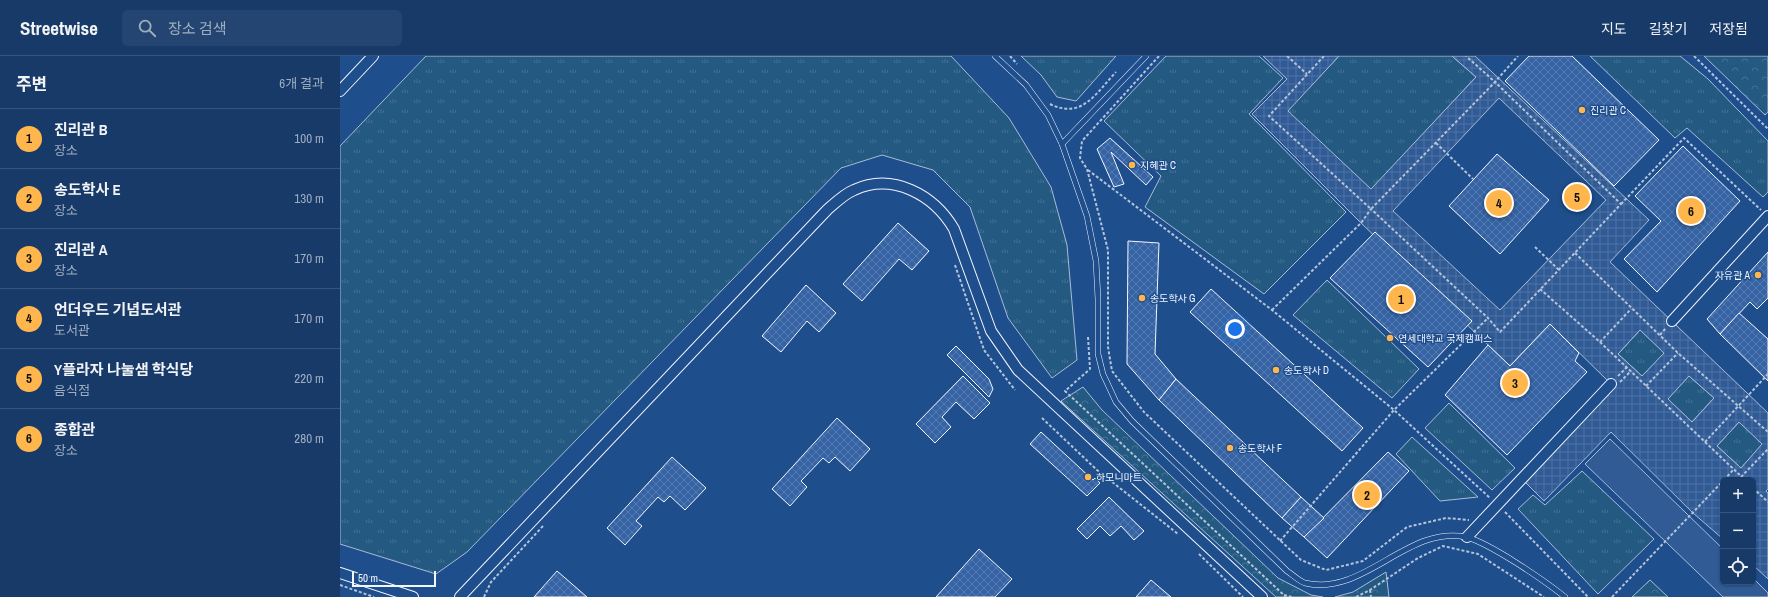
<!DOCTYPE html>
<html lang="ko">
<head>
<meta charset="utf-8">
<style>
	body { margin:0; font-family:"Archivo Narrow","Noto Sans KR",sans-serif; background:#244571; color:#f1f3f6 }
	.controls { position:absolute; right:12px; bottom:12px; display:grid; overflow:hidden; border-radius:6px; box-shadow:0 1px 3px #0004 }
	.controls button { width:36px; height:36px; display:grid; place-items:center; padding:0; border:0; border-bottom:1px solid #36547d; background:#173a69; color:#f1f3f6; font:20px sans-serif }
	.scale { position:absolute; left:12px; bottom:10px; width:84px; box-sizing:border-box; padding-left:4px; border:2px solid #f2f6ff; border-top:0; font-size:11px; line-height:14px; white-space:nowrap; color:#f2f6ff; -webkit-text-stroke:3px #1f4e8c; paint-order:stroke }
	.you { position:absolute; left:895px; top:273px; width:14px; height:14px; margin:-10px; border:3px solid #fff; border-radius:50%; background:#1a73e8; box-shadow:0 0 0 6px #1a73e833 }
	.badge { display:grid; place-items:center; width:26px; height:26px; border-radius:50%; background:#ffb74d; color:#111; font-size:13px; font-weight:700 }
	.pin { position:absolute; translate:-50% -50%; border:2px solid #fff; box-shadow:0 1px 4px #0006 }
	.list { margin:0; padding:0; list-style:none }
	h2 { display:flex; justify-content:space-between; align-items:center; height:52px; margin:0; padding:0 16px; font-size:17px }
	h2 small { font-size:13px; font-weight:400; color:#9eadc0 }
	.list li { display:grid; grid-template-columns:26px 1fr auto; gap:12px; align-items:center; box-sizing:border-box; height:60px; padding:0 16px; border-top:1px solid #36547d }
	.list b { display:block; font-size:15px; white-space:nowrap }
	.list p { margin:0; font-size:13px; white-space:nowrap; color:#9eadc0 }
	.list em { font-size:13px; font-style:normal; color:#9eadc0 }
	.icon { flex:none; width:22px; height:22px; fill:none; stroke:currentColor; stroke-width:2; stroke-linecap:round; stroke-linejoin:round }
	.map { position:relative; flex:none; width:1428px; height:541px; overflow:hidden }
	header { display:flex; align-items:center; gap:24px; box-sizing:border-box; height:56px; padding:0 20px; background:#173a69; border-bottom:1px solid #36547d }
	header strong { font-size:19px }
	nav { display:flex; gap:22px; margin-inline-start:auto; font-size:14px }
	.search { width:280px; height:36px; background:#244571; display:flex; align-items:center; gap:10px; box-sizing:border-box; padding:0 14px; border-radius:6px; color:#9eadc0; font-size:15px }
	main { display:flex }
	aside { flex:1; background:#173a69 }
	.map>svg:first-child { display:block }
</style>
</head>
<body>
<header>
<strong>Streetwise</strong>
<div class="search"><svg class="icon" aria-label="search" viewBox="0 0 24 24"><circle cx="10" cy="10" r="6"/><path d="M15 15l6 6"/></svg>장소 검색</div>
<nav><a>지도</a><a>길찾기</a><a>저장됨</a></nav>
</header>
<main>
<aside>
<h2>주변<small>6개 결과</small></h2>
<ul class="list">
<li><span class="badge">1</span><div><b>진리관 B</b><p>장소</p></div><em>100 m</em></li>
<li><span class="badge">2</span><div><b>송도학사 E</b><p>장소</p></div><em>130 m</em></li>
<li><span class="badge">3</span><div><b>진리관 A</b><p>장소</p></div><em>170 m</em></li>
<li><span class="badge">4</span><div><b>언더우드 기념도서관</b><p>도서관</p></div><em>170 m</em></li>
<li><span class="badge">5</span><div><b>Y플라자 나눌샘 학식당</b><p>음식점</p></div><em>220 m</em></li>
<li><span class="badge">6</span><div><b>종합관</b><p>장소</p></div><em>280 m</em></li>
</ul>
</aside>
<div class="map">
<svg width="1428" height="541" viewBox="0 0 1428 541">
	<defs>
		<pattern id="grass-tufts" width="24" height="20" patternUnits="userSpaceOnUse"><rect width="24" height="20" fill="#245a82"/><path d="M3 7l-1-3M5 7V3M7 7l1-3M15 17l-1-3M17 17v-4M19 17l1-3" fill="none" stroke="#447295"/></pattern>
		<pattern id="forest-crowns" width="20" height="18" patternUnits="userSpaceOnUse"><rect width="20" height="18" fill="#245a82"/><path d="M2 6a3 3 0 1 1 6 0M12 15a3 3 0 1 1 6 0" fill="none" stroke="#447295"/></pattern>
		<pattern id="plaza-grid" width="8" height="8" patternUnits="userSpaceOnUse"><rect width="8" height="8" fill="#305b95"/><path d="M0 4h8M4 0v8" fill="none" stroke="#4e73a5"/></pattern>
		<pattern id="building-cross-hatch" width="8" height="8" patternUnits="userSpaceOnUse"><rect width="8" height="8" fill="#3563a3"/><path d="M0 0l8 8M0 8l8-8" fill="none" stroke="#537ab1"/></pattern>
	</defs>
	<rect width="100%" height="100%" fill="#1f4e8c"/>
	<!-- grass -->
	<g fill="url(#grass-tufts)" stroke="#a8bbd7">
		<polygon points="86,0 611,0 669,62 711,131 727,189 737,304 712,322 668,262 630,151 593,114 542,99 501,112 127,496 96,518 0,488 0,90"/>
		<polygon points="681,0 776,0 736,45 717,41 701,19"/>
		<polygon points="826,0 919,0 943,22 909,58 1006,156 924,238 805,151 821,120 764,65"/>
		<polygon points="999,0 1112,0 1136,21 1031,134 947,55"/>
		<polygon points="1250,0 1340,0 1368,23 1428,85 1428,136 1423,141 1347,72 1335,82"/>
		<polygon points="987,224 1079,313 1052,342 953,259"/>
		<polygon points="1300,274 1325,297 1302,320 1278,298"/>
		<polygon points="1349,320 1374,342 1352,366 1327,343"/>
		<polygon points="1109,347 1175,412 1152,434 1085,372"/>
		<polygon points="1399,366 1423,388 1401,412 1377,390"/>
		<polygon points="1072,381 1138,441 1100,445 1056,398"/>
		<polygon points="1242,415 1314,483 1258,538 1178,453 1193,439 1205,449"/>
	</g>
	<!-- forest -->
	<g fill="url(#forest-crowns)" stroke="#a8bbd7">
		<polygon points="1364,0 1428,0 1428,56 1425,59"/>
		<polygon points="743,331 762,354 938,522 971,539 983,541 936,541 721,345"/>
		<polygon points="1046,516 1049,541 995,541 1013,536"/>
		<polygon points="1310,524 1328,541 1292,541"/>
	</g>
	<!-- parking -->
	<polygon fill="#305b95" stroke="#a8bbd7" points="1270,383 1383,493 1383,526 1413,526 1413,522 1428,537 1428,541 1383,541 1245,408"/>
	<!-- plaza -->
	<path fill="url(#plaza-grid)" stroke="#a8bbd7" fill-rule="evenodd" d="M923 0H999L948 55 1031 133 1136 21 1112 0H1135L1309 164 1270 206 1428 357V433L1426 435 1428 437V523L1413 509V424H1383V483L1353 457 1271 376 1204 445 1182 423 1271 328 1210 268 1170 310 1021 167 912 58 947 23ZM1159 42 1266 144 1160 254 1053 155ZM1300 274 1324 297 1302 320 1278 298ZM1349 320 1374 342 1352 366 1328 343ZM1399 366 1422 388 1401 412 1377 390Z"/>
	<!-- building -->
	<g fill="url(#building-cross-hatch)" stroke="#f2f6ff">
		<polygon points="1189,0 1232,0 1319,84 1274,130 1165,25"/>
		<polygon points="770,82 813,121 806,129 771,96 784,128 774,131 757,93"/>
		<polygon points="1343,90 1400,145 1317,236 1284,203 1321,165 1295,140"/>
		<polygon points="1157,98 1209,144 1160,198 1109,150"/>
		<polygon points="558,167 589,195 572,214 559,203 522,245 503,228"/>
		<polygon points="1035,176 1132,265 1088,311 990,222"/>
		<polygon points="788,185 819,187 815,298 836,323 819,344 787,308"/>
		<polygon points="1428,196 1428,242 1417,253 1410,246 1380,278 1367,263"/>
		<polygon points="466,229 496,257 479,276 467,265 441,296 422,280"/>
		<polygon points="871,233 1023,372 1002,395 850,256"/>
		<polygon points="1399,257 1428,283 1428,325 1380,278"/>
		<polygon points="1210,268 1239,297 1235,305 1247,316 1167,399 1105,339 1148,289 1170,310"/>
		<polygon points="616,290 649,323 653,333 649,341 607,299"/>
		<polygon points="623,320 650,347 634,363 616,346 602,361 611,371 595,387 576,368"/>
		<polygon points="836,323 961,441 942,462 819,344"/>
		<polygon points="497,362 530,393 510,415 495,401 489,407 483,402 461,425 467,431 450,450 432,433"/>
		<polygon points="701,376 753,424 755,422 760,427 747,440 690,388"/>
		<polygon points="1048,396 1069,415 987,502 964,481"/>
		<polygon points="332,401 366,432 345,454 330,440 324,446 318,441 296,465 302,470 285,489 267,472"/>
		<polygon points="769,441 804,475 794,484 781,470 770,480 760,470 747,483 737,473"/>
		<polygon points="961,441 984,462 964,481 942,462"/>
		<polygon points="639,493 672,523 655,541 596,541"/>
		<polygon points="217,515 247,541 194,541"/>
		<polygon points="811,524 831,541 796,541"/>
	</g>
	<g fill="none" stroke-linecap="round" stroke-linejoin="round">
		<defs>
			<g id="lane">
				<path d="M655 0 686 29 708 59 722 88 747 160 756 205 758 243V298L763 318 776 346 792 365 947 515C953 519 959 525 965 527 1024 541 1067 469 1126 481 1150 487 1205 525 1225 541"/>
				<polyline points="722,88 806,0"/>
			</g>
			<g id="street">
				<polyline points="0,35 33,0"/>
				<polyline points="1332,265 1428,160"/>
				<polyline points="1127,481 1271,328"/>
				<polyline points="0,517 73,541"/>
				<path d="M120 541 487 154C495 147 504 138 514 134 553 116 594 139 614 173L651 275 678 314 922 541"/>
			</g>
		</defs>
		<!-- lane casing -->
		<use href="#lane" stroke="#f2f6ff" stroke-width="6"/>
		<!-- street casing -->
		<use href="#street" stroke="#f2f6ff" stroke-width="12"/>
		<!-- path -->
		<g stroke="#b3c4dc" stroke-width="2" stroke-dasharray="3 2" stroke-linecap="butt">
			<polyline points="670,0 677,8"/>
			<polyline points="819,0 742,85 740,102 747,113 768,194 768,291 772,315 804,356 961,504 986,514 1023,505 1067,471 1106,462 1129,464"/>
			<polyline points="947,0 967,18"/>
			<polyline points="984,0 929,60 1031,153 1155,26 1126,0"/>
			<polyline points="1354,0 1428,73"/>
			<path d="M710 48C742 64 756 37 776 16"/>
			<polyline points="1096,87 1133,123"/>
			<polyline points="748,114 932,254 1054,354 1150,442"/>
			<polyline points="1281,148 1344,82 1421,154"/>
			<polyline points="1195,191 1219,214"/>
			<polyline points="1235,197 1338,297 1428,376"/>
			<polyline points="615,209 644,294 675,334"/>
			<polyline points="1200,233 1260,286 1405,424"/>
			<polyline points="932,254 1021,167 1031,153 1148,262 1160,276 1281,148 1155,26 1178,0"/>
			<polyline points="1320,279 1326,272"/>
			<polyline points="748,281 750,313 725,335 946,541"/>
			<polyline points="1260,286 1291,253"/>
			<polyline points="1278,320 1287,311"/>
			<polyline points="1280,326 1291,315"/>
			<polyline points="1306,330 1338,297"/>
			<polyline points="702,362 757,414 838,478"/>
			<polyline points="1365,386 1428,318"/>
			<polyline points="1401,421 1428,393"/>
			<polyline points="1384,424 1394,413"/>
			<polyline points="1413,432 1428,446"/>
			<polyline points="1165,456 1248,541"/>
			<polyline points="940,485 1054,354 1148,262"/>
			<polyline points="859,498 903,541"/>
			<polyline points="0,529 34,541"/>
			<polyline points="1030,534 1031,541"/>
			<polyline points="944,539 952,541"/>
			<polyline points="144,541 151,526 203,470"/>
			<polyline points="1016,541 1030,534 1078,502 1103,490 1138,498 1204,541"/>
			<polyline points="1272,541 1383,425"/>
		</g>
		<!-- lane -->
		<use href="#lane" stroke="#1f4e8c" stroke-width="5"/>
		<!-- street -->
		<use href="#street" stroke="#1f4e8c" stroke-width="10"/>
	</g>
	<!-- markers -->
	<g fill="#ffb74d" stroke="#1f4e8c" stroke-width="1.5">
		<circle cx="1242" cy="54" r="4"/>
		<circle cx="792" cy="109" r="4"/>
		<circle cx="1418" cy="219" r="4"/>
		<circle cx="802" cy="242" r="4"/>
		<circle cx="1050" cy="282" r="4"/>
		<circle cx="936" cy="314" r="4"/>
		<circle cx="890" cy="392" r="4"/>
		<circle cx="748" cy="421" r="4"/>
	</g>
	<g text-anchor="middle" stroke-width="3" stroke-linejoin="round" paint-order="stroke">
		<!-- poi labels -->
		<g font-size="10" fill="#f2f6ff" stroke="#1f4e8c" text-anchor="start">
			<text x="1250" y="58">진리관 C</text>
			<text x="800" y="113">지혜관 C</text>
			<text x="1410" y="223" text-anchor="end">자유관 A</text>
			<text x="810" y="246">송도학사 G</text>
			<text x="1058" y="286">연세대학교 국제캠퍼스</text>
			<text x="944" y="318">송도학사 D</text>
			<text x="898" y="396">송도학사 F</text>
			<text x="756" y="425">하모니마트</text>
		</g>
	</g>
</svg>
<div class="controls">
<button>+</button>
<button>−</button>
<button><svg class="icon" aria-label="locate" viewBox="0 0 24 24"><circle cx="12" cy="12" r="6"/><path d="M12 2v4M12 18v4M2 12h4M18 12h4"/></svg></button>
</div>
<div class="scale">50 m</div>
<div class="you"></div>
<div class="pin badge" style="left:1061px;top:243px">1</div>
<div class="pin badge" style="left:1027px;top:439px">2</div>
<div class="pin badge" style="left:1175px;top:327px">3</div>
<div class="pin badge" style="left:1159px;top:147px">4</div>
<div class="pin badge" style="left:1237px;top:141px">5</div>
<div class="pin badge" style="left:1351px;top:155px">6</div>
</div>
</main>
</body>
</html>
